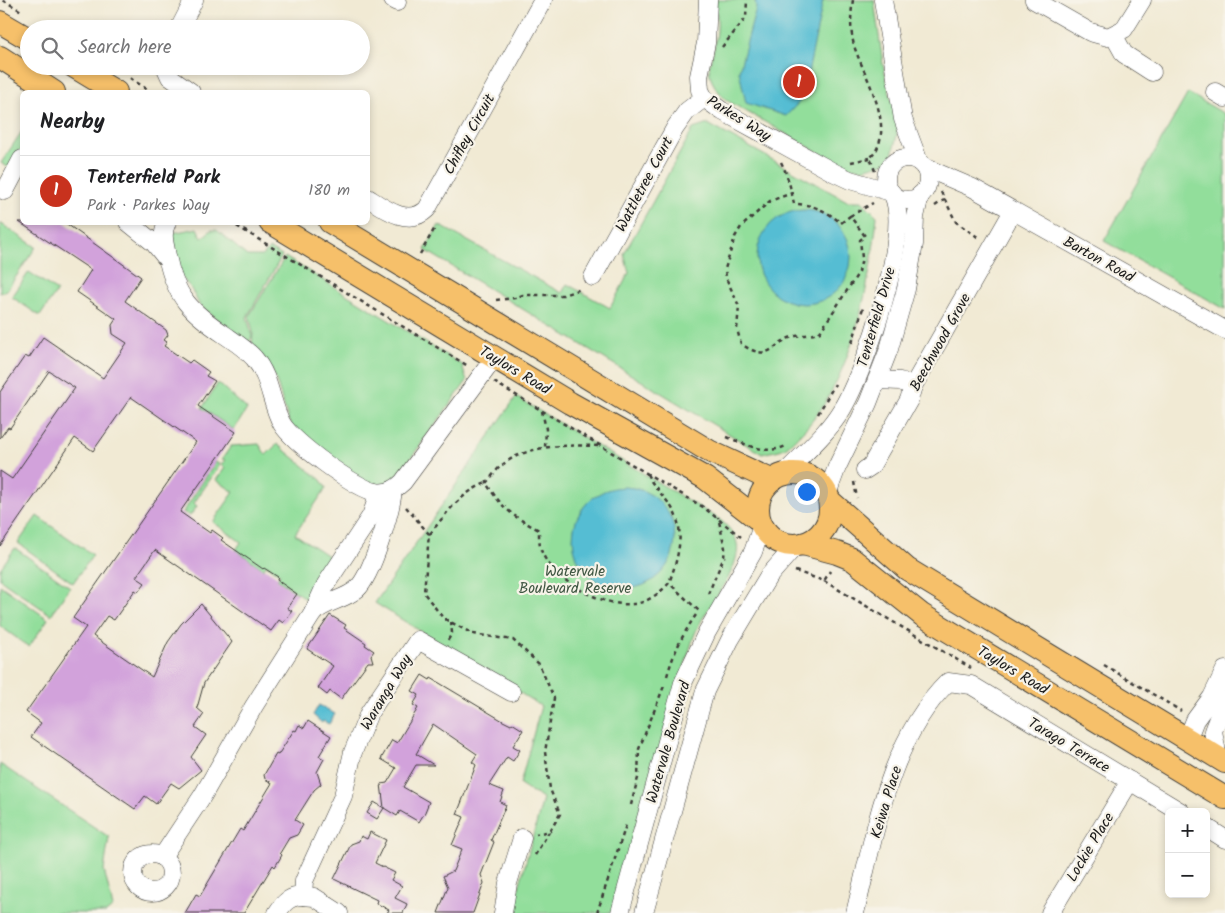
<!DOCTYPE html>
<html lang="en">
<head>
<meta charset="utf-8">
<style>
	body { margin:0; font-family:Kalam,sans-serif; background:#f2f2f2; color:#202124 }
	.controls { position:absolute; right:15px; bottom:15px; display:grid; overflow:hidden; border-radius:8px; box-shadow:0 2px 8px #0003 }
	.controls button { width:45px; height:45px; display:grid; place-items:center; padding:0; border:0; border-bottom:1px solid #e0e0e0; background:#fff; color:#202124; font:25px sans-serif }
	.you { position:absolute; left:806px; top:491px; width:18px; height:18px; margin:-12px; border:4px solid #fff; border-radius:50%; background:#1a73e8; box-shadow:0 0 0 8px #1a73e833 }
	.badge { display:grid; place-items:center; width:32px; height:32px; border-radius:50%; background:#c8321e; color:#fff; font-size:16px; font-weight:700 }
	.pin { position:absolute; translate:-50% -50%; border:2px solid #fff; box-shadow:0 1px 5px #0006 }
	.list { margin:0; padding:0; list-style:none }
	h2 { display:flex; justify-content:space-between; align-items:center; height:65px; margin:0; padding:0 20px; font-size:21px }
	h2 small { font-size:16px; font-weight:400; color:#757577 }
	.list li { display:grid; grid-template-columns:32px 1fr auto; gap:15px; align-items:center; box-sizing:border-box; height:70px; padding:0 20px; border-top:1px solid #e0e0e0 }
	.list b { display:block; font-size:19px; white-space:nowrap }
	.list p { margin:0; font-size:16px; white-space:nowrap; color:#757577 }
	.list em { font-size:16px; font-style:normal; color:#757577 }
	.icon { flex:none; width:28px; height:28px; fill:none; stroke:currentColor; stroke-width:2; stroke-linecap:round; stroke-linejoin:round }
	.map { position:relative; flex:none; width:1225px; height:913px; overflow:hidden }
	.search { position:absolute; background:#fff; box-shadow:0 2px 8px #0003; left:20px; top:20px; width:350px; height:55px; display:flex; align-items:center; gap:12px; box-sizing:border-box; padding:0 18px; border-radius:28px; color:#757577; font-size:19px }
	.panel { position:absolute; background:#fff; box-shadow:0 2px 8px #0003; left:20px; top:90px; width:350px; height:135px; border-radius:8px }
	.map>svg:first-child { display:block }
</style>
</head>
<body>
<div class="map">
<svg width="1225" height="913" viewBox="0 0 1225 913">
	<rect width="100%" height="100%" fill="#f7f3e8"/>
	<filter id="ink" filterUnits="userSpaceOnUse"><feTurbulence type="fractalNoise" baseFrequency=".02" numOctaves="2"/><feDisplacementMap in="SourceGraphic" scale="10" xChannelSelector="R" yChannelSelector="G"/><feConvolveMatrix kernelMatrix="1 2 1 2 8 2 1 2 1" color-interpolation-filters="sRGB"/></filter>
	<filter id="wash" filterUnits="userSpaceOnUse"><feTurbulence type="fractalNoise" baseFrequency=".0096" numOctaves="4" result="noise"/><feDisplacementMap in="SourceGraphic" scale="20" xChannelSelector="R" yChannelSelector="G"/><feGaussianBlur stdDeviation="1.12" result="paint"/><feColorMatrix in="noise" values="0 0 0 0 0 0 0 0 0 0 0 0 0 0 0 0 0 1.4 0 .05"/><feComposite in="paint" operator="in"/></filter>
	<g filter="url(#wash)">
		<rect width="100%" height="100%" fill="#f1ead4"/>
		<!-- green -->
		<g fill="#92de9b" stroke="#577d5c">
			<path d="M716 0H874L883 64 891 99 898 113 897 135 892 155 887 162 863 169 849 167 832 160 726 100C697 69 714 65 717 31 718 21 716 10 716 0Z"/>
			<polygon points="1188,93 1225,114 1225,309 1104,241"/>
			<path d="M708 124 847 201H862L877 216C871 283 850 389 799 435 795 439 790 445 785 448 779 451 769 452 762 454L425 250 439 225 562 293 567 284 610 308 629 273 624 254 693 129Z"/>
			<polygon points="22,131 22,152 11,169 1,163"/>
			<polygon points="0,223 36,247 7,290 0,293"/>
			<polygon points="197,228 202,238 211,230 217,230 247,256 262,256 270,249 282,256 247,317 252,336 249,343 200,306 190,287 181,277 172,233"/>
			<polygon points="285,257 464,366 463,369 467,381 391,485 368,484 303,438 289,422 275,377 264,358 252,346 253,332 249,316"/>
			<polygon points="29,272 57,291 40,316 12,297"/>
			<polygon points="218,383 247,409 234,430 202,408"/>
			<path d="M516 397 719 519C730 528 740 539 737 554 731 586 701 611 692 642 664 731 642 823 617 913H512L543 799 520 784 541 706 375 603Z"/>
			<polygon points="259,444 266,455 277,444 321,480 326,488 295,534 331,558 306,599 277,579 280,574 266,565 263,569 236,550 241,542 213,522 234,492 216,480 225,468 221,465 225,460 222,459 231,446"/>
			<polygon points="216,462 220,465 194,503 197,506 190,516 183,512"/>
			<polygon points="37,516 93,555 73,583 18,543"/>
			<polygon points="15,548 70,587 51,615 0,579 0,569"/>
			<polygon points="0,585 48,619 29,647 0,626"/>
			<polygon points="0,764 109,837 104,870 113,907 106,913 0,913"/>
		</g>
		<!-- water -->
		<g fill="#55bdd3" stroke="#386c78">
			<polygon points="755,0 823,0 803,98 786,116 746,103 739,71 756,8"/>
			<circle cx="804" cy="257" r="47"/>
			<circle cx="624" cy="538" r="51"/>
			<polygon points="319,705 335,714 329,724 323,721 322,723 313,715"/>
		</g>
		<g id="blocks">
			<!-- building -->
			<g fill="#d2a2db">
				<polygon points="19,222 64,222 141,277 125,301 166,330 168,335 164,340 167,342 164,346 189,363 192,360 209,372 206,376 215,381 198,406 236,432 180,512 210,533 212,530 223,538 221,540 263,569 264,568 278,577 277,580 297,594 287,608 292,611 283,623 279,620 271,631 155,550 136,577 145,583 138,592 135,590 114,620 107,616 93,636 152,677 168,642 181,624 201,604 232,642 204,683 197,708 204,714 195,727 206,735 191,757 201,770 179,788 171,783 156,804 145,796 135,809 31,737 41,723 26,712 86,627 73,618 196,442 131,397 93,451 75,438 0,546 0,471 12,479 75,388 49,371 10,428 8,427 0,438 0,392 25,356 29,358 43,337 103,378 127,343 113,334 112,325 116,319 77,292 91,270"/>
				<polygon points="330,615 346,625 344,628 366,643 365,645 374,651 371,655 373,662 368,662 341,699 330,691 327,695 318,688 333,666 307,649"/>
				<polygon points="422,675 430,680 431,678 503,721 511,725 512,723 523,730 513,746 520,750 513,761 507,757 489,785 504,791 500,802 506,805 491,840 494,842 481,875 484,883 473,913 438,913 448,887 443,876 453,871 462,849 452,845 464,817 457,814 476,765 472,762 477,754 433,724 416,754 434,765 416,765 403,787 429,802 425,812 419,822 400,811 397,816 384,808 381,784 387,783 396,768 381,759 392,740 397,743 418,708 413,705 419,695 412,691"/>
				<polygon points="308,721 331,736 319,756 324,759 317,772 321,784 314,790 295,820 303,825 297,835 289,838 280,853 282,855 275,867 273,865 244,913 185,913 196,894 200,896 240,829 243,831 272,783 265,779 264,775 276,754 278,755 294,730 296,731 299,725 304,728"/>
				<polygon points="374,802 384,808 377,819 367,813"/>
				<polygon points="370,832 386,840 375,863 395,873 391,880 402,886 395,898 407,904 403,913 387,913 389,910 376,903 377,900 334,879 351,844 359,841 361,836 367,839"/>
			</g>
		</g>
	</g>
	<g filter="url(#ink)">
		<use href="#blocks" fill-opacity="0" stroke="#3c3b38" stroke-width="1"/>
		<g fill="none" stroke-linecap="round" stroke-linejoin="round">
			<defs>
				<g id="minor">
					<polyline points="393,0 397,2"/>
					<polyline points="708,0 706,43 699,76 700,90 704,98 722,111 835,173 850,180 891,192"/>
					<polyline points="883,0 903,119 919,162"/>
					<polyline points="1034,0 1090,32 1108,37 1124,29 1142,0"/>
					<polyline points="179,29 194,0"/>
					<polyline points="1114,36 1124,54 1152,72"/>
					<polyline points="165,66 170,77 191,92"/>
					<polyline points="1215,92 1225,98"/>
					<circle cx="907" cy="179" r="21"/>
					<polyline points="924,167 973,188 1225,330"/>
					<polyline points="5,191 22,159"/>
					<path d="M368 198C385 209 409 227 427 209L543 0"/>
					<polyline points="128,222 154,243 166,258"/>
					<path d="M167 222C161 234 165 244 167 256 175 297 191 312 225 335 235 342 246 349 254 358 271 378 270 402 282 424 293 442 356 489 376 492 387 494 395 490 403 482L495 357"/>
					<polyline points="593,277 675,128 687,111 704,98"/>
					<polyline points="877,380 900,381 913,386"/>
					<polyline points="865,470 871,466 909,400 913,386 1013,211"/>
					<path d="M784 474C804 453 827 434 842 409 865 371 912 234 893 195"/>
					<polyline points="827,494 837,467 868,403 889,349 906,289 914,244 915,217 920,195"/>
					<path d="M313 613C326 601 344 600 357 589 372 575 391 511 393 490"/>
					<polyline points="1187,740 1195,720 1212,697 1225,670"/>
					<polyline points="1218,758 1213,731 1225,700"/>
					<polyline points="1206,827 1225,839"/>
					<circle cx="152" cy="873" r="19"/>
					<polyline points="162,857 203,795 254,706 313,613 326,584 371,516 376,502 375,492"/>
					<polyline points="303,896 314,897 339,913"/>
					<path d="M277 913C284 902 290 896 303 896L304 881 343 796 353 752 369 713 418 640 511 692"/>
					<polyline points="503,913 508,883 522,838"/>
					<polyline points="620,913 683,683 707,632 753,552 762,526"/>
					<polyline points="644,913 705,691 730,640 768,577 796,545"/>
					<path d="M855 913C875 835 888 741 948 682L971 685 1181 812"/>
					<polyline points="1050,913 1130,781"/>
				</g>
				<g id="major">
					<polyline points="0,22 29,39"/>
					<polyline points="0,57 54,92"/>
					<polyline points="73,66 116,92"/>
					<polyline points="270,222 570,403 705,478 759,520"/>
					<polyline points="330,222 709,451 771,480"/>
					<circle cx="794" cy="509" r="36"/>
					<polyline points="830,501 907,569 1225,762"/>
					<polyline points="803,544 837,553 852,559 922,615 1225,798"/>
				</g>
			</defs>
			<!-- minor casing -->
			<use href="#minor" stroke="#3c3b38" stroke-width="19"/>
			<!-- major casing -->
			<use href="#major" stroke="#3c3b38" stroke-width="24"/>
			<!-- path -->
			<g stroke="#3c3b38" stroke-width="2.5" stroke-dasharray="4 4" stroke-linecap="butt">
				<polyline points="3,0 23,12"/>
				<path d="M853 0C850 18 850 37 857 54 868 82 897 132 870 158L875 171"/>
				<polyline points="41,23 50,29"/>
				<polyline points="722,47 746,18 747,0"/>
				<polyline points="130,78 151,92"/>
				<path d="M781 162C788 176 791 189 794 204 813 204 827 211 841 223L850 216 865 236 860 240 862 258 859 272 820 332C811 336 805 334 796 336 771 341 773 365 741 344L737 329 739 306 726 278 725 269 735 237 741 227 770 201 792 193"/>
				<polyline points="851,162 870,158"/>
				<polyline points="941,192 956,222 979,238"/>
				<polyline points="935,206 944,200"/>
				<polyline points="850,216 873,203"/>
				<polyline points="230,222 468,366"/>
				<polyline points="420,254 435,228"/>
				<polyline points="496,300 515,298 523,295 563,295 581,289"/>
				<polyline points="852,343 863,308"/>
				<polyline points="494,382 703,507 741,537"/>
				<polyline points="542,411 546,429 545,448"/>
				<polyline points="818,414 835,384"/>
				<path d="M727 437C747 445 768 456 788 445"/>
				<path d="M647 474C653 486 662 494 670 505 687 529 678 558 669 583"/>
				<polyline points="854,482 857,498"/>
				<path d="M486 483C491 478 496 470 502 465 529 444 566 445 599 446"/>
				<polyline points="406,507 429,534 424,593 443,618 473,634 513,640 539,664 554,698 545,752 550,789 560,814 550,831 536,834"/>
				<path d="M430 534C446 513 461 493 486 483 503 509 512 516 539 530 539 535 539 541 540 546 546 577 603 608 633 604 647 603 660 593 669 583L699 611"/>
				<polyline points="795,571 824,581 830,571"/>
				<polyline points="824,581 971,668"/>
				<polyline points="708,594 724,557 725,548 718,517"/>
				<polyline points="448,640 452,633 451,622"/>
				<polyline points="1104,665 1181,711"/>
				<path d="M667 676C674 652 683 633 698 612"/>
				<polyline points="631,805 638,778 639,749 664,686"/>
				<polyline points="535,855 549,832"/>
				<polyline points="597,913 626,825"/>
			</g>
			<!-- minor -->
			<use href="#minor" stroke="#fff" stroke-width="18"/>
			<!-- major -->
			<use href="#major" stroke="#f6c06b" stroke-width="22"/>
		</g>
	</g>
	<g text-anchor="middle" stroke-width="4.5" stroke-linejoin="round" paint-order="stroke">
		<!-- street labels -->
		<g font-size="15" fill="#1c1c1c" stroke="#f7f3e8">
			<text transform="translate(739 118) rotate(32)" y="5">Parkes Way</text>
			<text transform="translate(469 134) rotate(-61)" y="5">Chifley Circuit</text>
			<text transform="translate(644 184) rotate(-62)" y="5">Wattletree Court</text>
			<text transform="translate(1099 259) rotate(29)" y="5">Barton Road</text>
			<text transform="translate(876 317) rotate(-74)" y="5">Tenterfield Drive</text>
			<text transform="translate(940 342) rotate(-61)" y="5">Beechwood Grove</text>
			<text transform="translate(515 370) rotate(31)" y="5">Taylors Road</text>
			<text transform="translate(1013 670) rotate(31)" y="5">Taylors Road</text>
			<text transform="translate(386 692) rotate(-59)" y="5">Waranga Way</text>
			<text transform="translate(668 742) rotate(-74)" y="5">Watervale Boulevard</text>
			<text transform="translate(1069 745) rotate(31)" y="5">Tarago Terrace</text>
			<text transform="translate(886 802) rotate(-73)" y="5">Keiwa Place</text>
			<text transform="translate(1090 847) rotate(-59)" y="5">Lockie Place</text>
		</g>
		<!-- park labels -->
		<g font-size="15" fill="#3f5642" stroke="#f7f3e8">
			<text x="575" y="576">Watervale<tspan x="575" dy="17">Boulevard Reserve</tspan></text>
		</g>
	</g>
</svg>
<div class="controls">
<button>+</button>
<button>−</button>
</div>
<div class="you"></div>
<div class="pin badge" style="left:799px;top:82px">1</div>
<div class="search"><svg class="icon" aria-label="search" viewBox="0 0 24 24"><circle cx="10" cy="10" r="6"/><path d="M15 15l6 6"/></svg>Search here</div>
<section class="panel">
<h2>Nearby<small></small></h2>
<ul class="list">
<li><span class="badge">1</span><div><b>Tenterfield Park</b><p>Park · Parkes Way</p></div><em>180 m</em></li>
</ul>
</section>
</div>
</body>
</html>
